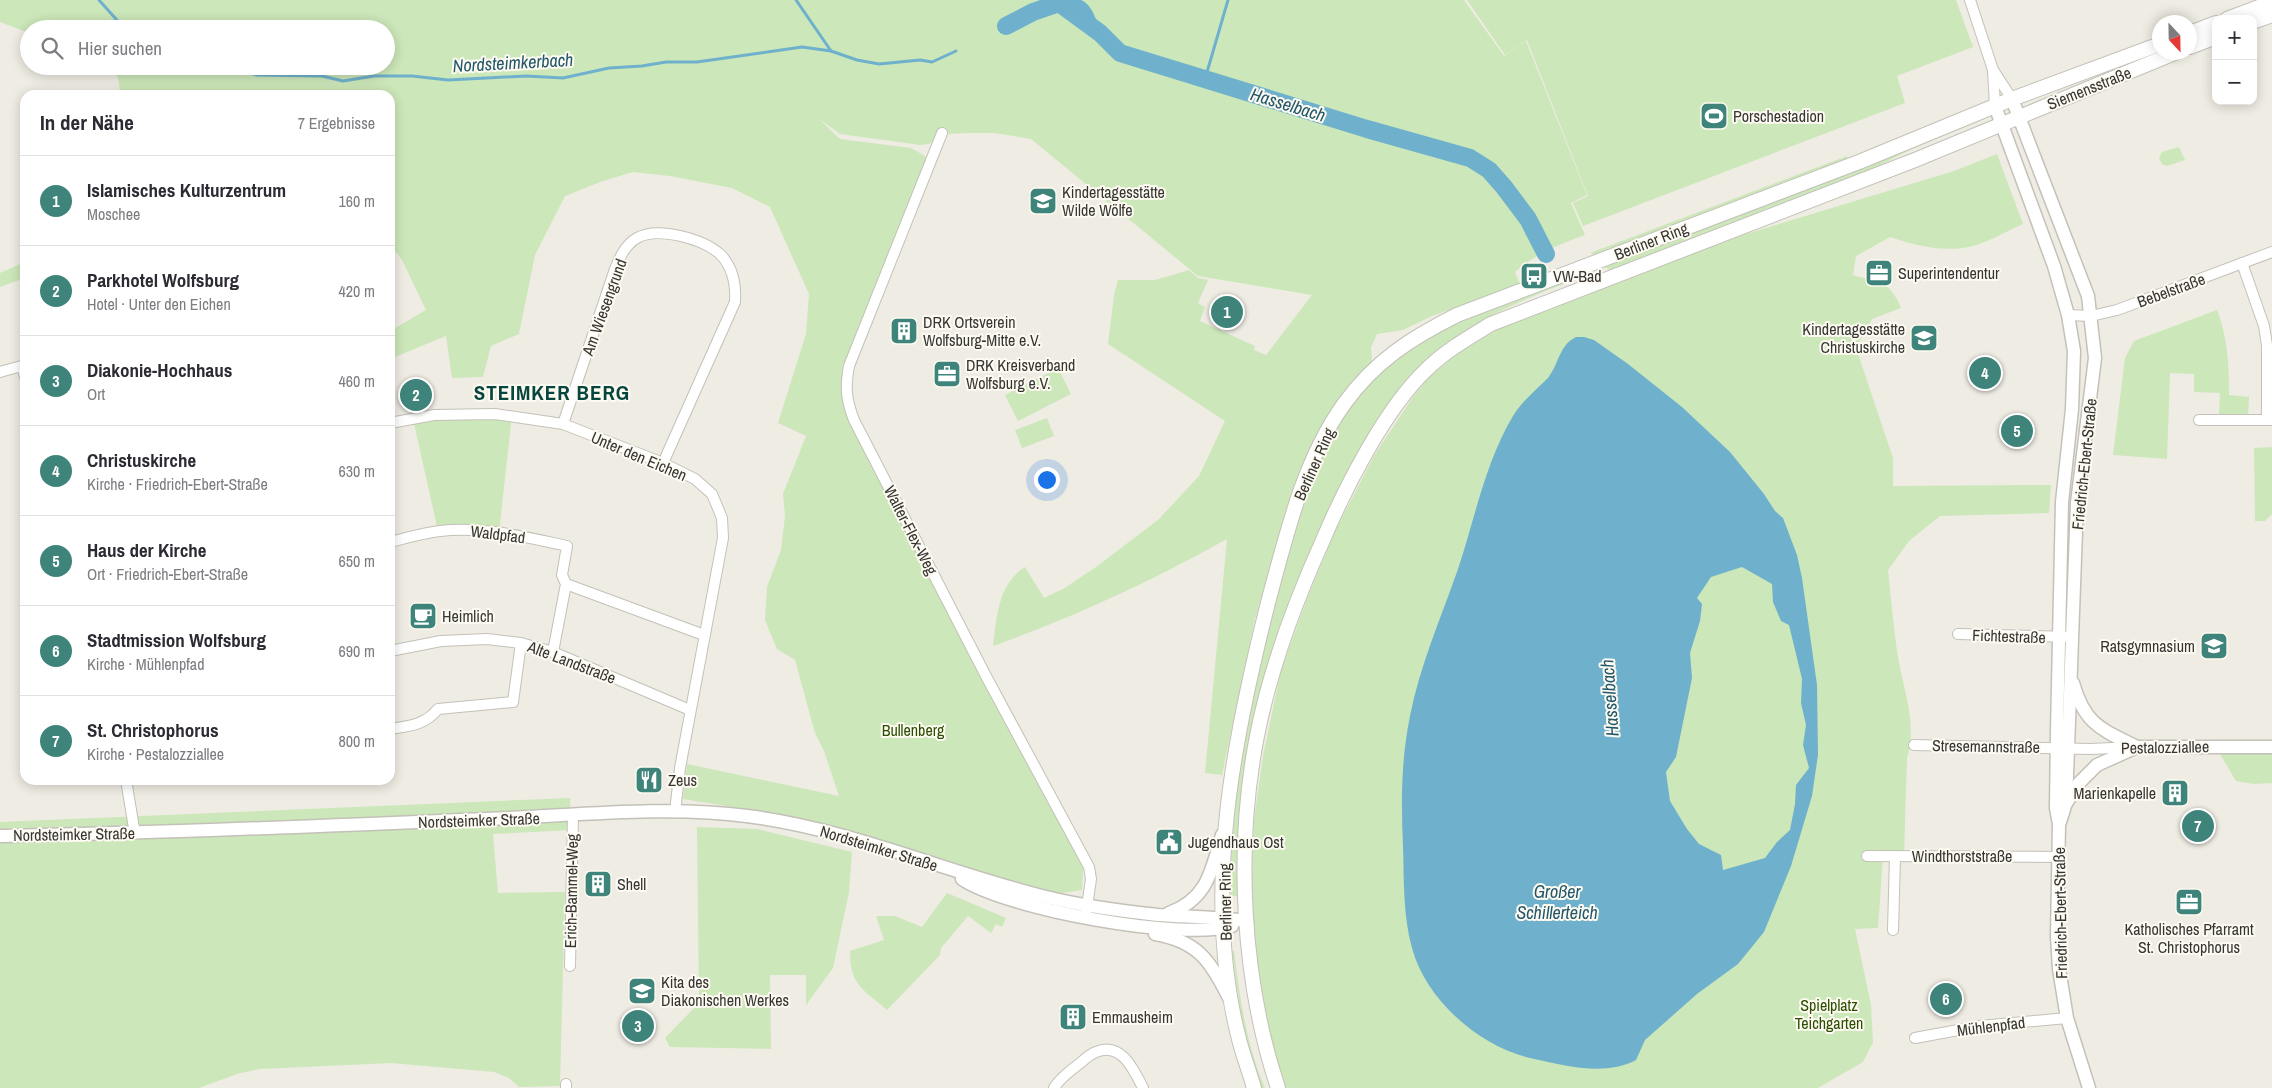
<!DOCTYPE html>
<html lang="de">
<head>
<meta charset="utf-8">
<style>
	body { margin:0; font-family:"Archivo Narrow",sans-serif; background:#f7f7f7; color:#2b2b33 }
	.controls { position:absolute; right:15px; top:15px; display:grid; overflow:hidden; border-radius:10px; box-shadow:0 2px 12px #0003 }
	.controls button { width:45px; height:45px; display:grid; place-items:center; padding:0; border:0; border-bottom:1px solid #e1e1e2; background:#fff; color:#2b2b33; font:25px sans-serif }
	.compass { position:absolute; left:2152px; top:15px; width:45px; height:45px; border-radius:50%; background:#fff; box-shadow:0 2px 12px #0003; rotate:158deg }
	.you { position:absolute; left:1046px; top:479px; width:18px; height:18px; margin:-12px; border:4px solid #fff; border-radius:50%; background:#1a73e8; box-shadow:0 0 0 8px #1a73e833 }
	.badge { display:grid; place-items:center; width:32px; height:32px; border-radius:50%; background:#3f847a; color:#fff; font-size:16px; font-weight:700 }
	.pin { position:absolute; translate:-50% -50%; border:2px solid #fff; box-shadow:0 1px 5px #0006 }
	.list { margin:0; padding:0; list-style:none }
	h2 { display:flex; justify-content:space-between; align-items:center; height:65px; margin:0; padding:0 20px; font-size:21px }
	h2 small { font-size:16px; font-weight:400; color:#7c7c81 }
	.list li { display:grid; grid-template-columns:32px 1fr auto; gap:15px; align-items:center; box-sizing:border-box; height:90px; padding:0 20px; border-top:1px solid #e1e1e2 }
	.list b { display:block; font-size:19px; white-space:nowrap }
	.list p { margin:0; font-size:16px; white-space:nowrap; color:#7c7c81 }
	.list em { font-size:16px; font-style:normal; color:#7c7c81 }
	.icon { flex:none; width:28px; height:28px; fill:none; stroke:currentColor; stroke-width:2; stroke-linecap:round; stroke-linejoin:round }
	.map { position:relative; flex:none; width:2272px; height:1088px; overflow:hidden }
	.search { position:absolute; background:#fff; box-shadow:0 2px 12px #0003; left:20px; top:20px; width:375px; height:55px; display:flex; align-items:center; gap:12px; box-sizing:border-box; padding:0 18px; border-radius:28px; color:#7c7c81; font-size:19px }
	.panel { position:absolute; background:#fff; box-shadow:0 2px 12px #0003; left:20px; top:90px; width:375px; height:695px; border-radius:15px }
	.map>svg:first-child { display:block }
</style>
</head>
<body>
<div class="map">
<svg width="2272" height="1088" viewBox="0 0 2272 1088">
	<rect width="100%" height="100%" fill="#efece3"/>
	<!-- green -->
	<g fill="#cce7b9">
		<path d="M0 0H1464L1504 56 1526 41 1587 195 1571 203 1585 235C1560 244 1535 254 1515 272L1520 285 1432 316 1403 330 1377 334 1371 347 1372 361 1344 394 1289 507 1255 619 1222 775 1205 773 1227 539C1152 581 1074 617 993 646 997 616 998 584 1025 567L1044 598 1063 589 1096 567 1158 520 1199 476 1225 421 1108 344 1114 295 1118 280H1155L1189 270 1198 278 1208 280 1198 303 1205 307 1200 321 1255 346 1254 350 1266 355 1312 295 1198 276 1031 139 995 133H969L946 134 929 144 920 145 840 134 818 118 840 139 911 148 925 156 928 164 845 365C840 389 841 399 850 421L1069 830 1083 869 1082 890 1055 894 878 839 800 818 683 799 687 764 839 796 824 751 815 733 795 660 777 649 765 620 767 587 781 550 785 516 783 494 806 436 778 423 806 334 809 294 770 207 732 188 670 176 633 172 603 181 565 196 535 255 519 334 491 346 483 377 452 378 446 336 390 359V331L426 310 402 260 390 244V95H120L119 82 114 66H386V29H29V33L0 22Z"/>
		<polygon points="1467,0 1956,0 1973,47 1897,76 1905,103 1583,226 1573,203 1588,196 1527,40 1505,55"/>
		<polygon points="1970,122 1970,125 1916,147 1856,177 1610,270 1602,266"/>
		<polygon points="2179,147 2185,160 2167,166 2163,165 2159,159 2162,152"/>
		<path d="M1997 154 2023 224C2007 231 1990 241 1973 246 1946 253 1916 246 1890 237L1856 256 1853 275C1881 284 1888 278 1901 308L1872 319 1856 348 1893 458V486L2051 485 2049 513 1940 516 1909 541 1888 570C1891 597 1893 624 1897 651 1902 686 1918 723 1907 758L1904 856H1883L1878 928 1855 929 1871 1005 1873 1042 1863 1062 1818 1088H1284L1260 1003 1251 900 1254 819 1263 756 1281 670 1308 596 1336 529 1375 454 1413 397 1429 377 1468 345 1495 329 1733 238 1954 171Z"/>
		<polygon points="1847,156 1848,160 1596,255 1590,253"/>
		<polygon points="25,262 25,278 0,287 0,273"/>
		<path d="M1572 277 1574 280C1521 300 1462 324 1421 365 1411 375 1404 388 1395 399L1267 677 1240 896H1229C1233 829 1237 761 1250 696 1259 657 1271 618 1281 579 1298 512 1318 430 1370 380 1426 327 1501 304 1572 277Z"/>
		<path d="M2217 310C2228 339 2229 365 2229 395L2249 397 2248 417H2219L2220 393 2194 392V374L2170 373 2167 459 2113 455 2125 358 2134 341Z"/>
		<polygon points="1058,368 1071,394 1018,421 1005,395"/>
		<polygon points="512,415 499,532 438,531 413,419"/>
		<polygon points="1047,418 1054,436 1022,448 1015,430"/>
		<polygon points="2272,447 2272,514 2265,521 2255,521 2254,448"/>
		<polygon points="2220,754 2272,754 2272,783 2254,784 2236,781"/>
		<polygon points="570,798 571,830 493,834 498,893 565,892 560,1086 519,1087 509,1078 494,1072 391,1063 260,1069 237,1074 199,1088 0,1088 0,822"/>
		<polygon points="697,827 757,829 852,852 849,892 833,968 806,1005 806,975 770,975 771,1049 670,1047 665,1038 699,1003"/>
		<path d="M947 893 1006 918 1002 927 996 924 991 933 968 916 941 948 940 955 887 1010C863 989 850 986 850 951L884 940 876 916H895L922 927Z"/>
		<path d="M1232 951H1234C1240 998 1246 1044 1265 1088H1260L1243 1032Z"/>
	</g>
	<!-- water -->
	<g fill="#6fb1cd" fill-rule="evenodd">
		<path d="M1064 0C1069 0 1077 0 1081 0 1093 5 1097 22 1100 33L1085 31 1059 3Z"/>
		<path d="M1576 337H1584L1594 340 1628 364 1682 407 1730 452 1764 494 1775 511 1783 518 1797 555 1802 578 1817 685 1818 755 1812 796 1791 866 1764 932 1738 964 1697 994 1645 1040 1636 1060C1605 1077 1562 1065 1530 1058 1479 1046 1426 1000 1412 948 1403 916 1404 880 1403 846 1401 802 1401 760 1410 716 1420 665 1441 618 1458 569 1475 518 1485 463 1513 416 1522 401 1536 390 1548 378 1559 364 1559 345 1576 337ZM1742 567 1772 584 1773 602 1781 621 1789 625 1802 679 1801 703 1806 725 1803 745 1809 768 1796 785 1795 804 1790 830 1777 842 1765 858 1723 870 1721 855 1699 844 1687 829 1670 801 1666 772 1676 757 1692 678 1690 653 1700 621 1702 604 1697 598 1711 577Z"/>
	</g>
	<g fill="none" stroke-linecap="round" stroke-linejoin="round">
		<!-- stream -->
		<g stroke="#6fb1cd" stroke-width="3">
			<polyline points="99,0 124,28"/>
			<polyline points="796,0 831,51"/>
			<polyline points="227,66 257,75 322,76 343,81 374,76 412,76 448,80 526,76 563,78 609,68 642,66 666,62 697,62 802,47 831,51 857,60 879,64 920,60 932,62 956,51"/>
			<polyline points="1205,79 1228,0"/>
		</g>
		<!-- river -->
		<polyline stroke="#6fb1cd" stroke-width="18" points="1006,26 1033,12 1059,3 1100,33 1120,53 1367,129 1470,158 1489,170 1504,187 1528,219 1546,254"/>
		<defs>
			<g id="minor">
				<polyline points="1970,0 1993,70 1995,106"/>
				<polyline points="1993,70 2012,99"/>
				<path d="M942 133 849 366C845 388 846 399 854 420L987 678 1089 867 1091 879 1086 913"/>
				<polyline points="2242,263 2264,326 2267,345 2267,420"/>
				<polyline points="2068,315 2091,316 2117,310 2272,252"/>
				<polyline points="22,366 25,377"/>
				<polyline points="0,372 25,365"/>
				<polyline points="2199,420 2272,420"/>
				<polyline points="390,423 434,415 495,414 563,424 663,463 695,479 712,494 722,518 723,538 680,768 675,812"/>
				<path d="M563 424 615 269C620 257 625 245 637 238 658 226 704 239 721 255 733 268 736 286 735 302L663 463"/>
				<path d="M390 542C406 538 423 533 440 531 483 526 525 537 567 546L562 575 566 584 553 652"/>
				<polyline points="566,584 704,635"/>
				<polyline points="1958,634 2073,637"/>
				<polyline points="390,651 441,641 487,639 521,643 553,652 690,710"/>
				<path d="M390 729C410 726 425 725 438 709L513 702 521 643"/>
				<polyline points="1914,745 2091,749 2133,747"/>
				<polyline points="126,780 135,834"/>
				<polyline points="1867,856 2058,857"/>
				<polyline points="1893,930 1895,856"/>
				<polyline points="570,966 573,815"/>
				<polyline points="1915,1038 1980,1026 2067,1018"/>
				<polyline points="566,1088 566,1084"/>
				<path d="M1054 1088C1059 1079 1071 1070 1079 1064 1084 1060 1090 1054 1096 1052 1121 1041 1134 1070 1143 1088"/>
			</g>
			<g id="tertiary">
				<polyline points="2012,99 2088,296 2095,358 2077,503 2066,803 2060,822"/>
				<polyline points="1995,106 2054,266 2068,315 2074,351 2072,409 2062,502 2057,732 2056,808 2059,824 2057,936 2059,969 2067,1018 2089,1088"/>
				<path d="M2073 683C2085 725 2101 729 2137 747"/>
				<polyline points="2067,802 2079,783 2097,765 2137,747 2272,747"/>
				<path d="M0 836C163 833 325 826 487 819 571 816 665 805 747 816 850 829 945 872 1046 897 1083 906 1120 911 1158 915 1188 917 1217 917 1247 921"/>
				<path d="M962 879C1007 909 1180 941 1232 926"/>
				<path d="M1169 913C1208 899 1211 871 1222 835"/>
				<path d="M1155 934C1197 941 1210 960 1228 996"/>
			</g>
			<g id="secondary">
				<polyline points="2227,19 2272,2"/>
				<polyline points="2253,22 2272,15"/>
				<polyline points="2190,33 2216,23"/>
				<polyline points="2190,47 2216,37"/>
				<path d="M1254 1088C1249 1070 1242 1053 1238 1035 1202 891 1234 735 1270 595 1288 529 1304 460 1344 404 1375 361 1411 338 1457 315L1859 162 2012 99 2160 44"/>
				<path d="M1278 1088C1242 980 1235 848 1257 736 1270 669 1295 602 1323 540 1345 488 1385 409 1426 370 1445 351 1468 338 1491 324L1915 160 2177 52"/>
			</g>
		</defs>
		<!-- minor casing -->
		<use href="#minor" stroke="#c3c1b8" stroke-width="12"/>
		<!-- tertiary casing -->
		<use href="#tertiary" stroke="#c3c1b8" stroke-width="15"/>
		<!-- secondary casing -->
		<use href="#secondary" stroke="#c3c1b8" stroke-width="16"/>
		<!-- minor -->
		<use href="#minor" stroke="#fff" stroke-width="10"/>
		<!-- tertiary -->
		<use href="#tertiary" stroke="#fff" stroke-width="12"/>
		<!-- secondary -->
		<use href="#secondary" stroke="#fff" stroke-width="14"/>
	</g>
	<!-- icons -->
	<defs>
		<symbol id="stadium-square" viewBox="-11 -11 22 22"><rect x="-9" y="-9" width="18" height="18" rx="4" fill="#3f847a" stroke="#fdfaf1"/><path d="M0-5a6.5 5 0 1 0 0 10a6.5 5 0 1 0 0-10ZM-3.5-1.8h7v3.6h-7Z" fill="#fff"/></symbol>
		<symbol id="school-square" viewBox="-11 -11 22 22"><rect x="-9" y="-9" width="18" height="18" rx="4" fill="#3f847a" stroke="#fdfaf1"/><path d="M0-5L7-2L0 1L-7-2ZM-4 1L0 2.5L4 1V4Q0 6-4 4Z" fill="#fff"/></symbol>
		<symbol id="office-square" viewBox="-11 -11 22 22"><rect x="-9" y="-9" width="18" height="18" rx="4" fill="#3f847a" stroke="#fdfaf1"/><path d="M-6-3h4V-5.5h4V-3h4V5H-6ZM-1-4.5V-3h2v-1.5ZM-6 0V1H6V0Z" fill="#fff"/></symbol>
		<symbol id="bus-square" viewBox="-11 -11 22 22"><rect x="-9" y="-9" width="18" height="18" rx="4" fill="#3f847a" stroke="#fdfaf1"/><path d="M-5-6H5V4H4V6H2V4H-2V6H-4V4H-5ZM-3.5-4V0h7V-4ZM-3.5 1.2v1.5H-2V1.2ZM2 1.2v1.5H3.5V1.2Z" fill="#fff"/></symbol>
		<symbol id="building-square" viewBox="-11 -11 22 22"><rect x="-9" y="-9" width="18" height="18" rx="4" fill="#3f847a" stroke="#fdfaf1"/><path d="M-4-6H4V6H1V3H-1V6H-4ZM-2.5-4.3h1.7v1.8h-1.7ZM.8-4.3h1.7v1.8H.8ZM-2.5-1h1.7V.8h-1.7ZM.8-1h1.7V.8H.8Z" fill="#fff"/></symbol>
		<symbol id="cafe-square" viewBox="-11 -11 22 22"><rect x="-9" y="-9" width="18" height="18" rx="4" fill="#3f847a" stroke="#fdfaf1"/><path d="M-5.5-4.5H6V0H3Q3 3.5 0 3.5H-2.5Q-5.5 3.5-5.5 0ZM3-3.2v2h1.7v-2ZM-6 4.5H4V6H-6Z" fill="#fff"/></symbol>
		<symbol id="restaurant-square" viewBox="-11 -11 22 22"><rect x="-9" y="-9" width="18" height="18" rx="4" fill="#3f847a" stroke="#fdfaf1"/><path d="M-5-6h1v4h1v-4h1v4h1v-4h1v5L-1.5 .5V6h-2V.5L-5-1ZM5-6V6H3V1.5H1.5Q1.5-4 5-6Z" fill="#fff"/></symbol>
		<symbol id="civic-square" viewBox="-11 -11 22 22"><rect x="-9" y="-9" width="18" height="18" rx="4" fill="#3f847a" stroke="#fdfaf1"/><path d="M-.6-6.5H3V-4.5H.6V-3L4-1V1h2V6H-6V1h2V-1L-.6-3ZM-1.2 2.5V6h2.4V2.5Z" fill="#fff"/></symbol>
	</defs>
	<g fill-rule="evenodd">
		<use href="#stadium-square" x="1698" y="100" width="32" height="32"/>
		<use href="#school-square" x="1027" y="185" width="32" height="32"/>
		<use href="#office-square" x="1863" y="257" width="32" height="32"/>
		<use href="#bus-square" x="1518" y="260" width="32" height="32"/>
		<use href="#building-square" x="888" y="315" width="32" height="32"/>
		<use href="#school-square" x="1908" y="322" width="32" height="32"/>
		<use href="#office-square" x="931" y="358" width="32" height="32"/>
		<use href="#cafe-square" x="407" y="600" width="32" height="32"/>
		<use href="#school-square" x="2198" y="630" width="32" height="32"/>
		<use href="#restaurant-square" x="633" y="764" width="32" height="32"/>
		<use href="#building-square" x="2159" y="777" width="32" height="32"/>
		<use href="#civic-square" x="1153" y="826" width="32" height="32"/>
		<use href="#building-square" x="582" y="868" width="32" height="32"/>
		<use href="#office-square" x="2173" y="886" width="32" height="32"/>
		<use href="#school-square" x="626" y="975" width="32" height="32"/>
		<use href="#building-square" x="1057" y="1001" width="32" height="32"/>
	</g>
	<g text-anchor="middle" stroke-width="4" stroke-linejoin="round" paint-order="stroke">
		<!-- street labels -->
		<g font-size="16" fill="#373532" stroke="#fdfaf1">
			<text transform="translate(2089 88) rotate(-22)" y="6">Siemensstraße</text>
			<text transform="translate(1651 241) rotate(-21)" y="6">Berliner Ring</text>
			<text transform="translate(2171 290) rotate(-20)" y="6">Bebelstraße</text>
			<text transform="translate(604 307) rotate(-70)" y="6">Am Wiesengrund</text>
			<text transform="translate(639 456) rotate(23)" y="6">Unter den Eichen</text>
			<text transform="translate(1314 464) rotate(-66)" y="6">Berliner Ring</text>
			<text transform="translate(2084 464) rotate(-84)" y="6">Friedrich-Ebert-Straße</text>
			<text transform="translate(911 530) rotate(63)" y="6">Walter-Flex-Weg</text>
			<text transform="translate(498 534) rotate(7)" y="6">Waldpfad</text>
			<text transform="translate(2009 636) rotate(2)" y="6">Fichtestraße</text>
			<text transform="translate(572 662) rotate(21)" y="6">Alte Landstraße</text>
			<text transform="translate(1986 746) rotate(1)" y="6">Stresemannstraße</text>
			<text transform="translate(2165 747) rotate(-1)" y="6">Pestalozziallee</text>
			<text transform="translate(479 820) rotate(-2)" y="6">Nordsteimker Straße</text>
			<text transform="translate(74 834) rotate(-1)" y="6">Nordsteimker Straße</text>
			<text transform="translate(879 848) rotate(17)" y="6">Nordsteimker Straße</text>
			<text x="1962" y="862">Windthorststraße</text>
			<text transform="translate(571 891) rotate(-89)" y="6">Erich-Bammel-Weg</text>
			<text transform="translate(1225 902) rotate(-91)" y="6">Berliner Ring</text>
			<text transform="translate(2060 913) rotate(-91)" y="6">Friedrich-Ebert-Straße</text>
			<text transform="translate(1991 1026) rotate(-7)" y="6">Mühlenpfad</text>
		</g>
		<!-- poi labels -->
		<g font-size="16" fill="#373532" stroke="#fdfaf1" text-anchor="start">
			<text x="1733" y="122">Porschestadion</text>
			<text x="1062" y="198">Kindertagesstätte<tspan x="1062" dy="18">Wilde Wölfe</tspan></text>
			<text x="1898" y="279">Superintendentur</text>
			<text x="1553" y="282">VW-Bad</text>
			<text x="923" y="328">DRK Ortsverein<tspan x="923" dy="18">Wolfsburg-Mitte e.V.</tspan></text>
			<text x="1905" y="335" text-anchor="end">Kindertagesstätte<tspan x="1905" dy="18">Christuskirche</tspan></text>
			<text x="966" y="371">DRK Kreisverband<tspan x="966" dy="18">Wolfsburg e.V.</tspan></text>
			<text x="442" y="622">Heimlich</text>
			<text x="2195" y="652" text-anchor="end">Ratsgymnasium</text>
			<text x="668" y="786">Zeus</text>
			<text x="2156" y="799" text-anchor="end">Marienkapelle</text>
			<text x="1188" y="848">Jugendhaus Ost</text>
			<text x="617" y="890">Shell</text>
			<text x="2189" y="935" text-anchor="middle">Katholisches Pfarramt<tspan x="2189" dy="18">St. Christophorus</tspan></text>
			<text x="661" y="988">Kita des<tspan x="661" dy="18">Diakonischen Werkes</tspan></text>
			<text x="1092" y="1023">Emmausheim</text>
		</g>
		<!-- park labels -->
		<g font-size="16" fill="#2b4e00" stroke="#fdfaf1">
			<text x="913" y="736">Bullenberg</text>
			<text x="1829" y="1011">Spielplatz<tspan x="1829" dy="18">Teichgarten</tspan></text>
		</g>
		<!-- water labels -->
		<g font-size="18" font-style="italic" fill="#22576c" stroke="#fdfaf1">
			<text transform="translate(513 63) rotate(-3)" y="6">Nordsteimkerbach</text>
			<text transform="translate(1288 105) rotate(17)" y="6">Hasselbach</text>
			<text transform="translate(1610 698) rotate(-94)" y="6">Hasselbach</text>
			<text x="1557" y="898">Großer<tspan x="1557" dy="21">Schillerteich</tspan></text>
		</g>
		<!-- district labels -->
		<g font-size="21" font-weight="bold" letter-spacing="1" fill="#07463e" stroke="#fdfaf1">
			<text x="552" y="400">STEIMKER BERG</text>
		</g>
	</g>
</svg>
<div class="controls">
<button>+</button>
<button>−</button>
</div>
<svg class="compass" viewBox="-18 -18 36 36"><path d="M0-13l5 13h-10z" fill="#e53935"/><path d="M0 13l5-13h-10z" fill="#7c7c81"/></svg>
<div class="you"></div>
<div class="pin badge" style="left:1227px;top:312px">1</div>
<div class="pin badge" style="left:416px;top:395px">2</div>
<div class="pin badge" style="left:638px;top:1026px">3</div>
<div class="pin badge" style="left:1985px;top:373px">4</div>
<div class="pin badge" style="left:2017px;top:431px">5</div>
<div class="pin badge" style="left:1946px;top:999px">6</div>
<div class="pin badge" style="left:2198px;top:826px">7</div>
<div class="search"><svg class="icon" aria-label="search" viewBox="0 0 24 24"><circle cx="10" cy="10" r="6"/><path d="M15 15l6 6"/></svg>Hier suchen</div>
<section class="panel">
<h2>In der Nähe<small>7 Ergebnisse</small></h2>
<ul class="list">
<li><span class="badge">1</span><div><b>Islamisches Kulturzentrum</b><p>Moschee</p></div><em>160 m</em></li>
<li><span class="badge">2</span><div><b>Parkhotel Wolfsburg</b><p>Hotel · Unter den Eichen</p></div><em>420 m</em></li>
<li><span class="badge">3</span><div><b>Diakonie-Hochhaus</b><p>Ort</p></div><em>460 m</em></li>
<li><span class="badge">4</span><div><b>Christuskirche</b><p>Kirche · Friedrich-Ebert-Straße</p></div><em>630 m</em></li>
<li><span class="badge">5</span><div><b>Haus der Kirche</b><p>Ort · Friedrich-Ebert-Straße</p></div><em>650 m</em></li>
<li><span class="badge">6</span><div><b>Stadtmission Wolfsburg</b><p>Kirche · Mühlenpfad</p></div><em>690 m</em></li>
<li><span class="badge">7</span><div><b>St. Christophorus</b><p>Kirche · Pestalozziallee</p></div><em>800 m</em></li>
</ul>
</section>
</div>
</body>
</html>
